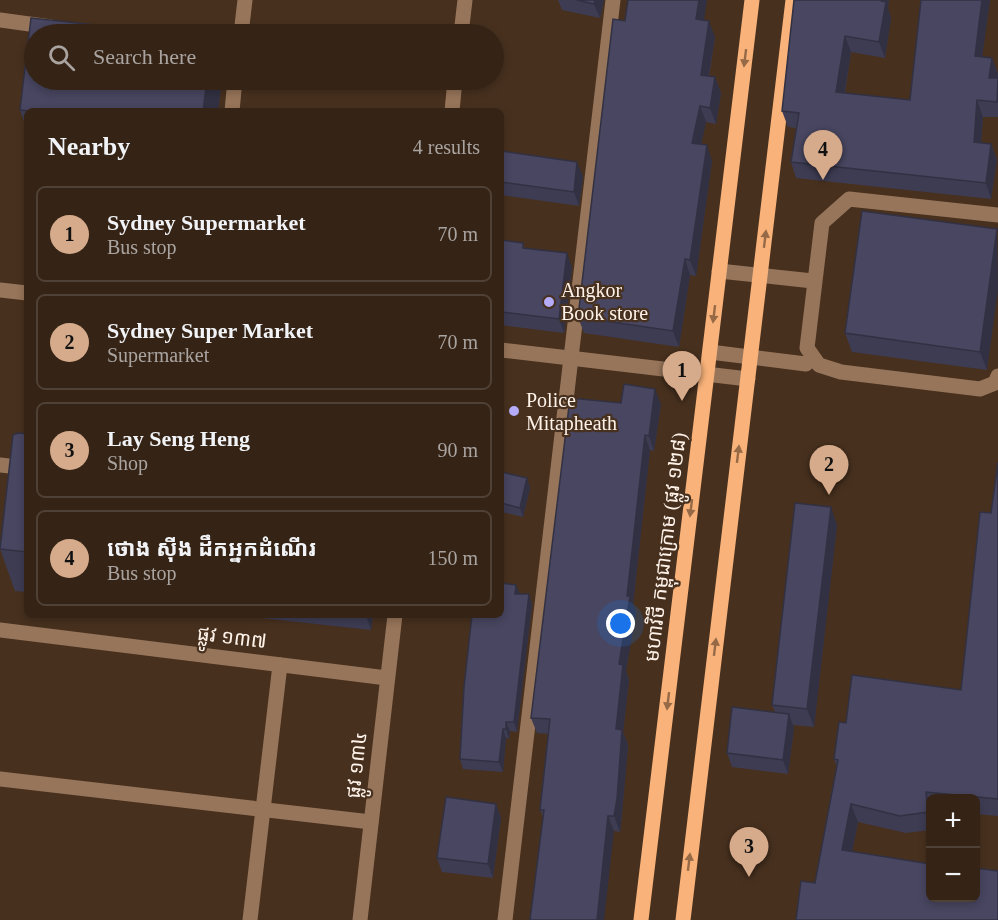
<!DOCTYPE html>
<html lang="en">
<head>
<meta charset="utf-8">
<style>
	body { margin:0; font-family:"Times New Roman","Noto Sans Khmer",serif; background:#403023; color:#f1f3f6 }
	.controls { position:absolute; right:18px; bottom:18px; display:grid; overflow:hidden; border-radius:9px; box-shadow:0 3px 9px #0003 }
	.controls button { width:54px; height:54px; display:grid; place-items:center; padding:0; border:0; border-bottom:2px solid #4f4135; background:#352416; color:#f1f3f6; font:30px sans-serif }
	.you { position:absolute; left:621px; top:624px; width:21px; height:21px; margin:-15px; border:4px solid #fff; border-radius:50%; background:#1a73e8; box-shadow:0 0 0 9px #1a73e833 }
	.badge { display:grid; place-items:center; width:39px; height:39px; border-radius:50%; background:#d6ab8b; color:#111; font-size:20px; font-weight:700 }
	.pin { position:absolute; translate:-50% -50px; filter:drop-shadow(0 2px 3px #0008) }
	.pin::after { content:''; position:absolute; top:32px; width:21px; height:18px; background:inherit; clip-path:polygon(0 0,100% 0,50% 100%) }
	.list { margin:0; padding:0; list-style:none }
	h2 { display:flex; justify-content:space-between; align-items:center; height:78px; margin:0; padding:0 24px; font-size:26px }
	h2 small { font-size:20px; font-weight:400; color:#aaa4a1 }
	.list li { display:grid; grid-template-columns:39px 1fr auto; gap:18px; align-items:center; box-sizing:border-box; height:96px; margin:0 12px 12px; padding:0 12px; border:2px solid #4f4135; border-radius:9px }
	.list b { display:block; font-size:22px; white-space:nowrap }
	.list p { margin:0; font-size:20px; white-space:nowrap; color:#aaa4a1 }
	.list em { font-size:20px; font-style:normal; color:#aaa4a1 }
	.icon { flex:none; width:33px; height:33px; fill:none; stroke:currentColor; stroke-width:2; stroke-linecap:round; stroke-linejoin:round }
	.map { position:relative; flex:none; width:998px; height:920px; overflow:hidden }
	.search { position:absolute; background:#352416; box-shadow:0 3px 9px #0003; left:24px; top:24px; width:480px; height:66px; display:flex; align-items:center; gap:15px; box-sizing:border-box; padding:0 21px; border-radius:33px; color:#aaa4a1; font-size:22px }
	.panel { position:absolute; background:#352416; box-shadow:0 3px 9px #0003; left:24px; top:108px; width:480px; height:510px; border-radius:9px }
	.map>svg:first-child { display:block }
</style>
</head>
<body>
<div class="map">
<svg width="998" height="920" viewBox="0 0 998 920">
	<rect width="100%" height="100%" fill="#47301e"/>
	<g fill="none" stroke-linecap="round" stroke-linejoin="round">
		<!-- minor -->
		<g stroke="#97755a" stroke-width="15">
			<polyline points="0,20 51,27"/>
			<polyline points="241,34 245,0"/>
			<polyline points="461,34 465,0"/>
			<polyline points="232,111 235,80"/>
			<polyline points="452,111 455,80"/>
			<polyline points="998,215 849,199 822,223 807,348 819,365 841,372 980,389 995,383 998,376"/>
			<polyline points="719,271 813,281"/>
			<polyline points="0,290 27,293"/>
			<polyline points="501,350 748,379"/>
			<polyline points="710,352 806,364 812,358"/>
			<polyline points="0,465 27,468"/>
			<polyline points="0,630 387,678"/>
			<polyline points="0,779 371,822"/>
			<polyline points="250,920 280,665"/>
			<polyline points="360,920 395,615"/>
			<polyline points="505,920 613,0"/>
		</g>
		<!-- major -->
		<g stroke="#f8b27a" stroke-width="15">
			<polyline points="641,920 752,0"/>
			<polyline points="683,920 793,0"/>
		</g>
	</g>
	<!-- wall -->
	<g fill="#3e3c53">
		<polygon points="558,0 604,0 600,18 562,10"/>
		<polygon points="794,0 889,0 888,8 891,18 885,58 851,52 845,93 910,100 921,0 990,0 982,57 992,58 998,74 998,117 983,117 981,143 991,144 997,160 991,199 796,178 791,162 796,128 788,127 782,111"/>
		<polygon points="704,20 715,37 709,77 715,77 721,93 716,124 706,122 701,144 712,161 696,276 690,275 679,347 584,333 578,317 625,21"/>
		<polygon points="34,80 222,80 218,111 27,111 27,130 20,110"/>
		<polygon points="501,151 583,176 579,206 501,195"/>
		<polygon points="997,229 987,370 852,352 845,333"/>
		<polygon points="501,240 525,248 572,267 564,333 501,325"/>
		<polygon points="621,403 661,404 654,451 650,450 633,605 636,612 626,671 629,680 623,732 628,745 622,814 620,832 543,817 540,810 548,734 537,733 531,718"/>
		<polygon points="27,434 27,592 15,591 0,549 13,435"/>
		<polygon points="998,462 998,816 975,814 975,798 930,798 930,830 906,833 858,822 852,852 837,767 834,759 846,723 961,690 991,513"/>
		<polygon points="501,472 527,478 530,488 523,517 501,512"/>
		<polygon points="837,525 814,727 792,725 794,728 788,774 732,767 727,753 775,712 772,705"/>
		<polygon points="520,594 532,604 517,732 510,731 509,739 506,738 503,772 463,769 460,759"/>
		<polygon points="234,615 373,615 371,630"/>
		<polygon points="496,804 501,818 493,878 442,872 437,858"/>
	</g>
	<!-- shaded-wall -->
	<g fill="#323143">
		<polygon points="595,0 604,0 600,18 594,4"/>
		<polygon points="699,0 707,0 702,34 696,19"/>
		<polygon points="881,0 889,0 888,8 891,18 885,58 879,42"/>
		<polygon points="982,0 990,0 980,72 975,56"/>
		<polygon points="709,21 715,37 706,91 701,75"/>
		<polygon points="845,36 851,52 842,108 836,92"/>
		<polygon points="992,58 998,74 995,94 989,78"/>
		<polygon points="715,77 721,93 716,124 710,108"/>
		<polygon points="207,80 222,80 218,111 203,111"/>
		<polygon points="977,100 983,117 980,158 974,142"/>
		<polygon points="700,106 706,122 698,159 692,143"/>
		<polygon points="991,144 997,160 991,199 986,183"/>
		<polygon points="707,145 712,161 696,276 690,260"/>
		<polygon points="577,162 583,176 579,206 574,192"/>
		<polygon points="997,229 998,290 987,370 980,352"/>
		<polygon points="567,253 572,267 564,333 559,319"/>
		<polygon points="685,259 690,275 679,347 673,331"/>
		<polygon points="655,389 661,404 654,451 649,436"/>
		<polygon points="645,435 650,450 633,605 636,612 626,671 629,680 623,732 628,745 622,814 620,832 614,816 616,729 619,664"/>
		<polygon points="527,478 530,488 523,517 520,508"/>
		<polygon points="831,507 837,525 814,727 807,709"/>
		<polygon points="516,585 520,594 515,594"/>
		<polygon points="529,594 532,604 517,732 514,722"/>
		<polygon points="366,615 373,615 371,630"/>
		<polygon points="789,714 794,728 788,774 783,760"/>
		<polygon points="506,722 510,731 509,739 506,729"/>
		<polygon points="503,729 506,738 503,772 499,762"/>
		<polygon points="926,792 930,805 930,819 928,812"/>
		<polygon points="496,804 501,818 493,878 488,864"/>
		<polygon points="851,804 858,822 849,867 842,850"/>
		<polygon points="608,816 614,831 604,920 597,920"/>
	</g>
	<!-- building -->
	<g fill="#484660" stroke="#323143" stroke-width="1.5">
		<polygon points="577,0 595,0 594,4"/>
		<polygon points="628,0 699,0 696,19 709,21 701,75 715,77 710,108 700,106 692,143 707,145 690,260 685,259 673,331 578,317 613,19 625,21"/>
		<polygon points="794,0 881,0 881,1 886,2 879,42 845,36 836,92 910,100 921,0 982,0 975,56 992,58 989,78 998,78 997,102 977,100 974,142 991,144 986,183 791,162 799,113 782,111"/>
		<polygon points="31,18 178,34 34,34 34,80 207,80 203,111 29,111 20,110"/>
		<polygon points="501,151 577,162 574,192 501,182"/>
		<polygon points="862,211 997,229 980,352 845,333"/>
		<polygon points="501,240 523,243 523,248 567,253 559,319 501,312"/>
		<polygon points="624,384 655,389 649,436 645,435 627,596 630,596 619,664 623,665 616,729 622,730 617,799 614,816 608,816 597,920 530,920 544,810 540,810 550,719 531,718 570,398 621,403"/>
		<polygon points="18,433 27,434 27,552 0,549 13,435"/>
		<polygon points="998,462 998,799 926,792 928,812 900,816 851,804 842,850 930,864 930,897 975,897 975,868 998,871 998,920 796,920 801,881 815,883 838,760 834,759 839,722 846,723 852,675 961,690 980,512 991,513"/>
		<polygon points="501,472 527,478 520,508 501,503"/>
		<polygon points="795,503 831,507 807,709 772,705"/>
		<polygon points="501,583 516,585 515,594 529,594 514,722 506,722 506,729 503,729 499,762 460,759 464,687 472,615 501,615"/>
		<polygon points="732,707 789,714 783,760 727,753"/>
		<polygon points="446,797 496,804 488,864 437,858"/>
	</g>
	<!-- one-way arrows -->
	<defs><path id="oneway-solid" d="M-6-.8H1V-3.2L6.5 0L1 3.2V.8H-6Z" transform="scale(1.5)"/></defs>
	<g fill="#976a47">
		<use href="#oneway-solid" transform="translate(745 58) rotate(97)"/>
		<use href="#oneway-solid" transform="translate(765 239) rotate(-83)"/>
		<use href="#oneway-solid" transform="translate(714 314) rotate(97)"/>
		<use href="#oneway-solid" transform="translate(738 454) rotate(-83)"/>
		<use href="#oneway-solid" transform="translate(691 508) rotate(97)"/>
		<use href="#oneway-solid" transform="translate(715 647) rotate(-83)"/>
		<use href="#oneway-solid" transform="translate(668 701) rotate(97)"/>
		<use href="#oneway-solid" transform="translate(689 862) rotate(-83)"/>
	</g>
	<!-- markers -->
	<g fill="#b4acf9" stroke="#47301e" stroke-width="2">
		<circle cx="549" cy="302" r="6"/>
		<circle cx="514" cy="411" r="6"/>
	</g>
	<g text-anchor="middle" stroke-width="4.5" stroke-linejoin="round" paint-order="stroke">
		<!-- poi labels -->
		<g font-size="20" fill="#fef2e9" stroke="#47301e" text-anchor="start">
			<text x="561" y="297">Angkor<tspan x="561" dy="23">Book store</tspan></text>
			<text x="526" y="407">Police<tspan x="526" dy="23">Mitapheath</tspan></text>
		</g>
		<!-- street labels -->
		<g font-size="20" fill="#fef2e9" stroke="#47301e">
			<text transform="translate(665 547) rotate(-83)" y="7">មហាវិថី កម្ពុជាក្រោម (ផ្លូវ ១២៨)</text>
			<text transform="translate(232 637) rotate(7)" y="7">ផ្លូវ ១៣៧</text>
			<text transform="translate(356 765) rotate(-84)" y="7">ផ្លូវ ១៣៤</text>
		</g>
	</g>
</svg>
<div class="controls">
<button>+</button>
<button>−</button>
</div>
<div class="you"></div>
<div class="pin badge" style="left:682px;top:401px">1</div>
<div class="pin badge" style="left:829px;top:495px">2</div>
<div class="pin badge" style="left:749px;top:877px">3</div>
<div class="pin badge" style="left:823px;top:180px">4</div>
<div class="search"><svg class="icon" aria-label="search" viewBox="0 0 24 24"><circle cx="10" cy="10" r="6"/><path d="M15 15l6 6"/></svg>Search here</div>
<section class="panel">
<h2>Nearby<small>4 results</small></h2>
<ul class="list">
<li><span class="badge">1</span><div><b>Sydney Supermarket</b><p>Bus stop</p></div><em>70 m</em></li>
<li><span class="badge">2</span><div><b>Sydney Super Market</b><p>Supermarket</p></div><em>70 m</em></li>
<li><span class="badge">3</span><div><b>Lay Seng Heng</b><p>Shop</p></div><em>90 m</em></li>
<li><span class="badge">4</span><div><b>ថោង ស៊ីង ដឹកអ្នកដំណើរ</b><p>Bus stop</p></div><em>150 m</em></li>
</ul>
</section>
</div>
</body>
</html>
